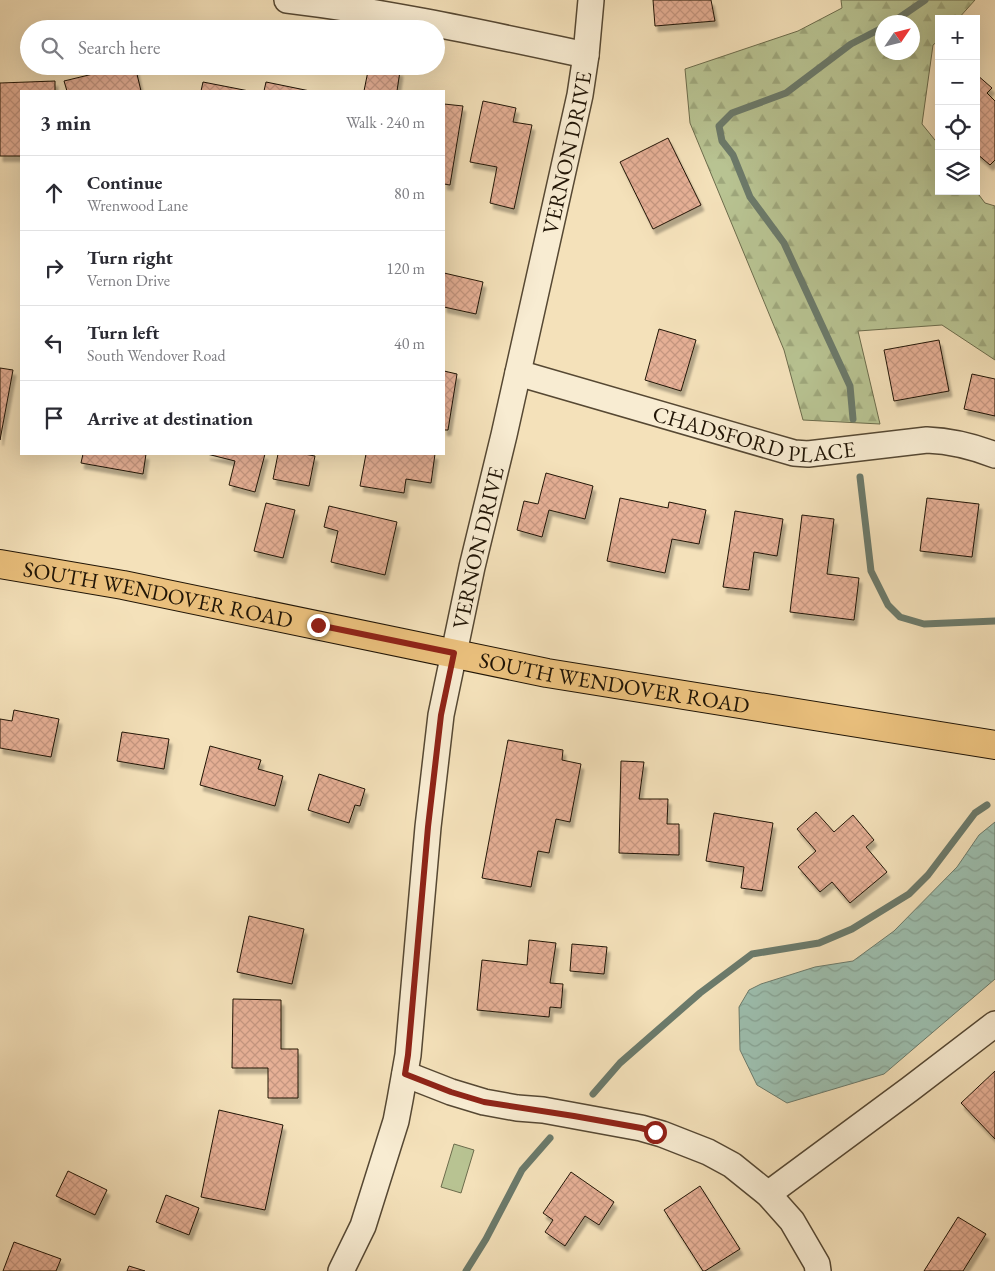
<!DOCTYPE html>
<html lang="en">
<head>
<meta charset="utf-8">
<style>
	body { margin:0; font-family:"EB Garamond",serif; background:#f2f2f3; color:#2b2b33 }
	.controls { position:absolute; right:15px; top:15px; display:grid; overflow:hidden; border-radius:0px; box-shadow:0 5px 20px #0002 }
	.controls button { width:45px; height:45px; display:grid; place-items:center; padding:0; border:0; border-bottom:1px solid #e1e1e2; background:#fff; color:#2b2b33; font:25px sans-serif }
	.compass { position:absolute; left:875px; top:15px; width:45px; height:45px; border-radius:50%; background:#fff; box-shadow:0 5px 20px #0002; rotate:55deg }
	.stop { position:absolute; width:15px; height:15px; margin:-11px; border:4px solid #8f2418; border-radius:50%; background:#fff }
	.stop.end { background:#8f2418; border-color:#fff; box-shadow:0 1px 5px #0008 }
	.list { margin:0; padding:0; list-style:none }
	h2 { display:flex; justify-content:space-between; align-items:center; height:65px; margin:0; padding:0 20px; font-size:21px }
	h2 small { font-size:16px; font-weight:400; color:#7c7c81 }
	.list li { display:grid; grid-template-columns:32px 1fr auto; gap:15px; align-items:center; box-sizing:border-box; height:75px; padding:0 20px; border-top:1px solid #e1e1e2 }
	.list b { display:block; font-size:19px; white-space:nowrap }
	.list p { margin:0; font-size:16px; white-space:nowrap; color:#7c7c81 }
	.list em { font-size:16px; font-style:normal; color:#7c7c81 }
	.icon { flex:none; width:28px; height:28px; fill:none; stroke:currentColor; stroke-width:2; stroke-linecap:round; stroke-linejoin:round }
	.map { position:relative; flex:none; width:995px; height:1271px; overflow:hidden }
	.search { position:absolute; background:#fff; box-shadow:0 5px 20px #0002; left:20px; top:20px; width:425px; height:55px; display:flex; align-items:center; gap:12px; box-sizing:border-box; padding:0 18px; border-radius:28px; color:#7c7c81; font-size:19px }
	.panel { position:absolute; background:#fff; box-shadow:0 5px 20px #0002; left:20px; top:90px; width:425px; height:365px; border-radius:0px }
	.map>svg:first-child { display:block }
</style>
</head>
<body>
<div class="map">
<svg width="995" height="1271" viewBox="0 0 995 1271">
	<defs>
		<pattern id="forest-firs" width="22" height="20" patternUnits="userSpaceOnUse" patternTransform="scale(1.25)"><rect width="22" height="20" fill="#b8c392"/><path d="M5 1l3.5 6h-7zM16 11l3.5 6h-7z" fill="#9ea77c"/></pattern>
		<pattern id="water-waves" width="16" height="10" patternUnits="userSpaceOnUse" patternTransform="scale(1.25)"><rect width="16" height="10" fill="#9cbeae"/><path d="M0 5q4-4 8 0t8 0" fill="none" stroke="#86a294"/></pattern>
		<pattern id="building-cross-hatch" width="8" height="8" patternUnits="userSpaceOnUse" patternTransform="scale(1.25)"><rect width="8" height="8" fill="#e6b096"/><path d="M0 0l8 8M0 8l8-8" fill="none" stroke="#c59680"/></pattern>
		<filter id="shadow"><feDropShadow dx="3" dy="5.5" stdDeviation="1" flood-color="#0004"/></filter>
	</defs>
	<rect width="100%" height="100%" fill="#f4e1ba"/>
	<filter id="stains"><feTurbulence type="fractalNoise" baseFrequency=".004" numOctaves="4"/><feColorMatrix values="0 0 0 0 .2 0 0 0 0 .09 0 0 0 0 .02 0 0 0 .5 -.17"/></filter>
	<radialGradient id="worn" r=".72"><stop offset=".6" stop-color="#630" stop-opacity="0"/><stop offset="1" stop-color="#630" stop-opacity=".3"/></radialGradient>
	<!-- forest -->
	<path fill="url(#forest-firs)" stroke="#6c6c4c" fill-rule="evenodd" d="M841 0H975L958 19H939V40L933 45 922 124 939 145V191H976L985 203 995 206V360L942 325 858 331 880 424 803 420 784 350 690 123 685 69 798 31 842 8ZM882 22H912V52H882Z"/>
	<!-- green -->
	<polygon fill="#b8c392" stroke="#6c6c4c" points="454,1144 474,1150 461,1193 441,1187"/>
	<!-- water -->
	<polygon fill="url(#water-waves)" stroke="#6b7a6b" points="995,822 995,979 884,1074 787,1103 757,1085 740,1050 739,1007 749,990 761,984 815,967 853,961 894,931 957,867 979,835"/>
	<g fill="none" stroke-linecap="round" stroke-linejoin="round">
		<!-- stream -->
		<g stroke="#6b7a6b" stroke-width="7">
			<polyline points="893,22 925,0"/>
			<polyline points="853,419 850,386 784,243 750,197 733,155 722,141 719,126 732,113 786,93 851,44 882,28"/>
			<polyline points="860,477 871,571 888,605 900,617 924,624 995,621"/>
			<polyline points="593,1094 620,1063 700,993 752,954 819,943 852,929 909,894 928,875 975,813 987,805"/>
			<polyline points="466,1271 486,1239 522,1170 550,1138"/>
		</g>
	</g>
	<!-- building -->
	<g fill="url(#building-cross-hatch)" stroke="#211506" filter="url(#shadow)">
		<polygon points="653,0 711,0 715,21 655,26"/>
		<polygon points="126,66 135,66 141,91 67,91 64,81"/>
		<polygon points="369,66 400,71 397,91 364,91"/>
		<polygon points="976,74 992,88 987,93 995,101 995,160 990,165 976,153"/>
		<polygon points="55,81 55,91 21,91 21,156 0,156 0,83"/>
		<polygon points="203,82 249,91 201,91"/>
		<polygon points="266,82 310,91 264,91"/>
		<polygon points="483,101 516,108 513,122 532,125 514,209 490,203 497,167 470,162"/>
		<polygon points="444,104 463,106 450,185 444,184"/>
		<polygon points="668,138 701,205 653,229 620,162"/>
		<polygon points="444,273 483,282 476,314 444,307"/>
		<polygon points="659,329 696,340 681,391 645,380"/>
		<polygon points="939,340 949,391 894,401 884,350"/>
		<polygon points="0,368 13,370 0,440"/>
		<polygon points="444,371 457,374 448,430 444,430"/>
		<polygon points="972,374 995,379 995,416 964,409"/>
		<polygon points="83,454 146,454 143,474 81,463"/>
		<polygon points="207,454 265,454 255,492 229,485 235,461"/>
		<polygon points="278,454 304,454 315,456 309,486 273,479"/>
		<polygon points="366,454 435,454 431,483 406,479 404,493 360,486"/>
		<polygon points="546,473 593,486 585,519 549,510 542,537 517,530 524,501 538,504"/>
		<polygon points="620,498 668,508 669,502 706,510 699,544 672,539 665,573 607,561"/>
		<polygon points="927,498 979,504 972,557 920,551"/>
		<polygon points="266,503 295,510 283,558 254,551"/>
		<polygon points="329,506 397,522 385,575 331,562 338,531 324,527"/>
		<polygon points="735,511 783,519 777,556 754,552 749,590 723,587"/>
		<polygon points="802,515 834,519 827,574 859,578 854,620 790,612"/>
		<polygon points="14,710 59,719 51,757 0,748 0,719 12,721"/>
		<polygon points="122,732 169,739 164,769 117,761"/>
		<polygon points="508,740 563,750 562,760 581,764 570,822 556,819 549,853 538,851 531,887 482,878"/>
		<polygon points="210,746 261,760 258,769 283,776 275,806 200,785"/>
		<polygon points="621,761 644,762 639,799 668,799 667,824 679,824 679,855 619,853"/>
		<polygon points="319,774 365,789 360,806 355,805 349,823 308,810"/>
		<polygon points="816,812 834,832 853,815 874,840 866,847 887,872 850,903 832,882 820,892 798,867 816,851 797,829"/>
		<polygon points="714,813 773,823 762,891 741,888 744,867 706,861"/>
		<polygon points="249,916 304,929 292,984 237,972"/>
		<polygon points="529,940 556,943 550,983 563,984 561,1008 550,1007 549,1017 477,1010 482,960 527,965"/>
		<polygon points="572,944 607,947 604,974 570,971"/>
		<polygon points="233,999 281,1000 281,1049 298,1049 298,1098 268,1098 268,1068 232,1068"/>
		<polygon points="995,1071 995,1139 961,1103"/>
		<polygon points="219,1110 283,1125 265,1210 201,1197"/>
		<polygon points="68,1171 107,1190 95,1215 56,1196"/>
		<polygon points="571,1172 614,1202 599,1225 585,1216 565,1246 545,1232 553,1220 543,1213"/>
		<polygon points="700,1186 740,1249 705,1271 703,1271 664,1210"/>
		<polygon points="166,1195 199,1208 189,1235 156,1222"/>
		<polygon points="958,1217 986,1234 963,1271 924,1271"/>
		<polygon points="14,1242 61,1259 56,1271 3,1271"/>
		<polygon points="129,1266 145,1271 127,1271"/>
	</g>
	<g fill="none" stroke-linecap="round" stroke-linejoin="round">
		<defs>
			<g id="minor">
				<path d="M287 0C388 12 487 34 586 55"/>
				<path id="s1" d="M518 373 794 453 808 454 927 440C952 441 972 446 995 455"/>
				<polyline points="405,1074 451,1092 484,1102 517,1108 543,1110 641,1128 662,1134 708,1152 732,1165 768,1194 792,1221 817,1264 818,1271"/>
				<polyline points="768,1194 910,1089 995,1024"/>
				<path id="s2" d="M341 1271 363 1226 396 1121 400 1100 408 1055 428 827 441 715 472 567 504 435 580 95 586 55 591 0"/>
			</g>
			<g id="primary">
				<path id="s3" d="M0 564 123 585 547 673 995 745"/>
			</g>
		</defs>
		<!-- minor casing -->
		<use href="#minor" stroke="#564833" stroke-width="28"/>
		<!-- primary casing -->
		<use href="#primary" stroke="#211506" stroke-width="30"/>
		<!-- minor -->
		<use href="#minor" stroke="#f8ecd2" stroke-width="25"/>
		<!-- primary -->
		<use href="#primary" stroke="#eac07d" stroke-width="28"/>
	</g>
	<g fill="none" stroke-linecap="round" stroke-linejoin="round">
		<!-- route -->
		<polyline stroke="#8f2418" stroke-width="6" points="318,625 454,653 441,715 428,827 408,1055 405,1074 451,1092 484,1102 574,1116 641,1128 655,1132"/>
	</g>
	<g text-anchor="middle" stroke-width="5" stroke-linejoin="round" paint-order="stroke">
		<!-- street labels -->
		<g font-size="22" fill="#211506" stroke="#f8ecd2">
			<text dy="8" stroke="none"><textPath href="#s2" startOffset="1145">VERNON DRIVE</textPath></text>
			<text dy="8" stroke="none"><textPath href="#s1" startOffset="245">CHADSFORD PLACE</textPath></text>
			<text dy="8" stroke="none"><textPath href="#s2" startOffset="740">VERNON DRIVE</textPath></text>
			<text dy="8" stroke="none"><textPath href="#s3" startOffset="161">SOUTH WENDOVER ROAD</textPath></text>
			<text dy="8" stroke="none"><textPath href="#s3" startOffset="626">SOUTH WENDOVER ROAD</textPath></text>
		</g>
	</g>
	<rect width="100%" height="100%" filter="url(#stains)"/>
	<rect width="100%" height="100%" fill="url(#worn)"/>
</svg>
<div class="controls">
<button>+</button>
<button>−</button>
<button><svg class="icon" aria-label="locate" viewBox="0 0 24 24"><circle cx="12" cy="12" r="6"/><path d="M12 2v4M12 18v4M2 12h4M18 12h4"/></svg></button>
<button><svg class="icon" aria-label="layers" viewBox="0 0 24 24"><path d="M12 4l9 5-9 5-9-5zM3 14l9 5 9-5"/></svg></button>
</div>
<svg class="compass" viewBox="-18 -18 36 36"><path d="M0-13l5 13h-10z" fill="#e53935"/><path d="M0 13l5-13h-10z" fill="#7c7c81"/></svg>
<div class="stop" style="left:655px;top:1132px"></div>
<div class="stop end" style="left:318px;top:625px"></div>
<div class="search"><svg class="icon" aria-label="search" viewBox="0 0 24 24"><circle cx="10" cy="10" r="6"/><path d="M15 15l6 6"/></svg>Search here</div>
<section class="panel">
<h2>3 min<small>Walk · 240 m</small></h2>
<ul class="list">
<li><svg class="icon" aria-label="ahead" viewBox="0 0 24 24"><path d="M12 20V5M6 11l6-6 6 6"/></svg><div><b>Continue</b><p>Wrenwood Lane</p></div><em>80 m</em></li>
<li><svg class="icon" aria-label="right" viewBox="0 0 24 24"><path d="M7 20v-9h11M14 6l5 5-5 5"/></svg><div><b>Turn right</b><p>Vernon Drive</p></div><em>120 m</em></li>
<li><svg class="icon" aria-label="left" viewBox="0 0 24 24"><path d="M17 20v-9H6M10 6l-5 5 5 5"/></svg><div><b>Turn left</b><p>South Wendover Road</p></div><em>40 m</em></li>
<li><svg class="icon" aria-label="arrive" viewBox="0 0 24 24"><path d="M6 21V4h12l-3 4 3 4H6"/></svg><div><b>Arrive at destination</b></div></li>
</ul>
</section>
</div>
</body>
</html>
